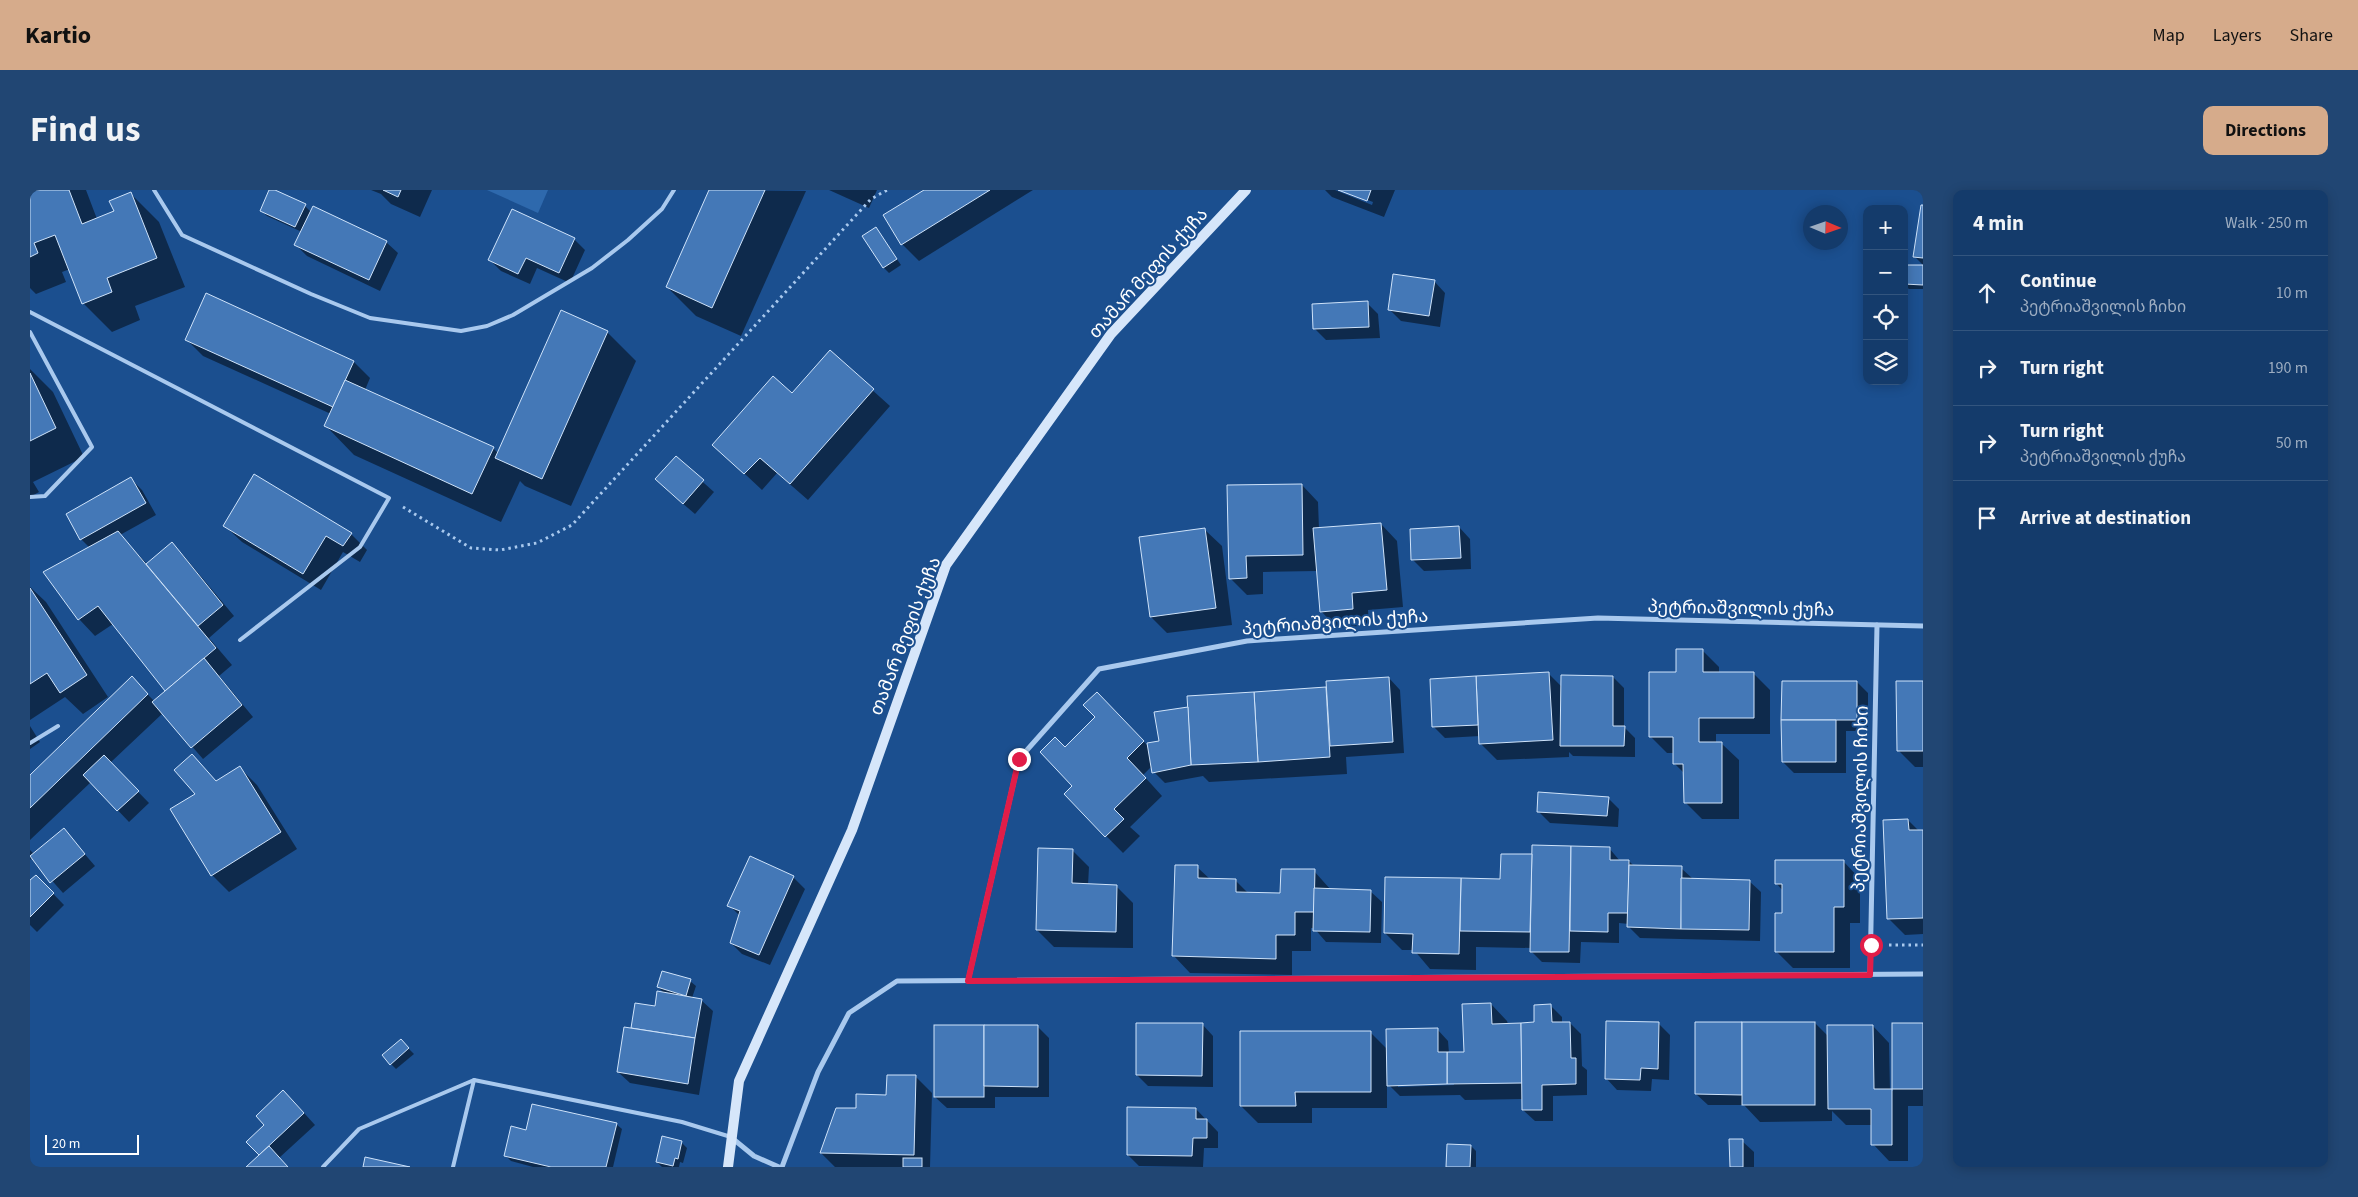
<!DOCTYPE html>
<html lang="en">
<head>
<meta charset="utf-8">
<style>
	body { margin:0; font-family:"Source Sans 3","Noto Sans Georgian",sans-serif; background:#214673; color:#f1f3f6 }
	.controls { position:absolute; right:15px; top:15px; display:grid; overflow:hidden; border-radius:10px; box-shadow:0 2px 12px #0003 }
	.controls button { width:45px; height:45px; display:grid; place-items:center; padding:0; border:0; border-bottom:1px solid #33557e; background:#143b6b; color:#f1f3f6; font:25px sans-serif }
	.compass { position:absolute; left:1773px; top:15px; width:45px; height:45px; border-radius:50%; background:#143b6b; box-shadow:0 2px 12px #0003; rotate:92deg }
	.scale { position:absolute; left:15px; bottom:12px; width:94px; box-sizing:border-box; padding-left:5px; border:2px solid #fff; border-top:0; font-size:14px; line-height:18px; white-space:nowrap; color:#fff; -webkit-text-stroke:4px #1b4f8f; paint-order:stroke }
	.stop { position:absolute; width:15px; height:15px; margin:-11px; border:4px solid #e11d48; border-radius:50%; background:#fff }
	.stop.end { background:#e11d48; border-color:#fff; box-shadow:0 1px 5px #0008 }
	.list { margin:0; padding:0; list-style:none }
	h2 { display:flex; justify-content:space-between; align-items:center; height:65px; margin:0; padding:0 20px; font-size:21px }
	h2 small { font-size:16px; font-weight:400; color:#9dadc1 }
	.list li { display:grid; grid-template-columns:32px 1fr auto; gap:15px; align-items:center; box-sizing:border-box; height:75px; padding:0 20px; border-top:1px solid #33557e }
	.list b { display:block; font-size:19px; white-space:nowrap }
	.list p { margin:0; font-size:16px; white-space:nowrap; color:#9dadc1 }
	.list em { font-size:16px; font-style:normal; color:#9dadc1 }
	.icon { flex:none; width:28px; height:28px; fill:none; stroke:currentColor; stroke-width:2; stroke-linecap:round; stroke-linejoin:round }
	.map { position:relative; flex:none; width:1893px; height:977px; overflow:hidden; border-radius:10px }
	header { display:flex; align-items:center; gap:30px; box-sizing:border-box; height:70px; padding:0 25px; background:#d6ab8b; color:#111 }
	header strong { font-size:24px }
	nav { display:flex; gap:28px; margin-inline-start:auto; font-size:18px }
	.intro { display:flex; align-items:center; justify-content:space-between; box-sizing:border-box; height:120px; padding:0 30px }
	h1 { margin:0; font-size:35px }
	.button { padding:12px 22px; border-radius:10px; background:#d6ab8b; color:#111; font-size:18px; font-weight:700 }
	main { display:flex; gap:30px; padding:0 30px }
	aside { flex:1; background:#143b6b; border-radius:10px; box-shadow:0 2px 12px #0003 }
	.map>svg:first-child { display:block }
</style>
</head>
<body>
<header>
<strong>Kartio</strong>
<nav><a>Map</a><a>Layers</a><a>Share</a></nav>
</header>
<div class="intro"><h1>Find us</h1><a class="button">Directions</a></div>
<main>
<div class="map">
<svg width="1893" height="977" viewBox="0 0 1893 977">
	<rect width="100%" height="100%" fill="#1b4f8f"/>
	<!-- green -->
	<polygon fill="#2e69ad" points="457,0 518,0 508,23"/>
	<!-- shadow -->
	<g fill="#0007" fill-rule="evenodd">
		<polygon points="0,0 56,0 67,29 85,22 101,4 129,32 155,97 105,116 110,130 82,142 53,113 40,79 32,82 36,92 6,104 0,98"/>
		<polygon points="241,0 275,16 281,22 356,52 368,63 350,101 277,66 266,55 272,42 237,26 231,20"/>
		<polygon points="341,0 402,0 390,27 361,14 351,4"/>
		<polygon points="680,0 776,1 711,146 666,126 637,97"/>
		<polygon points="799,0 847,0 839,18"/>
		<polygon points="896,0 1003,0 889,71 872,54"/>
		<polygon points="1295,0 1305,0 1342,15 1343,12 1311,0 1365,0 1354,27 1302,7"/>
		<polygon points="1893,16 1893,75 1884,66"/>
		<polygon points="846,39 871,75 859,83 854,78"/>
		<polygon points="544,49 555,60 540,93 507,78 500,94 471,81 460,70"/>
		<polygon points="1874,76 1893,77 1893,99 1879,99 1874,95"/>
		<polygon points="1404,91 1415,103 1410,137 1371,131 1359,119"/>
		<polygon points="177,105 324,172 340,188 335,200 463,258 468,263 577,142 606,171 541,316 495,296 490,291 471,332 324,265 296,236 301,224 173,166 156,149"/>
		<polygon points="1337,113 1348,124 1350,148 1296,150 1285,139"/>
		<polygon points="800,162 860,216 778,310 747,283 732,300 684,255 762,205"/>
		<polygon points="0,179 23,202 54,267 3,292 9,302 0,307"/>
		<polygon points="646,268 684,302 665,324 638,301"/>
		<polygon points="101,289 112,300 126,325 90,345 117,374 153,365 204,426 179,448 202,475 189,486 223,527 173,569 133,523 80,573 119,613 99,632 61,592 0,650 0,586 102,488 125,512 137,501 83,434 65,446 49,429 60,358 51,349 38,325"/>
		<polygon points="1272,295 1288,312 1289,339 1351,334 1367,351 1373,417 1338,420 1339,435 1307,438 1291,421 1287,381 1233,382 1233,404 1217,405 1200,388 1198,296"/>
		<polygon points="195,336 321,344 337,360 330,372 313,362 291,400 212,352"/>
		<polygon points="1429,337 1440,349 1441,379 1394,381 1383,370"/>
		<polygon points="1175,340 1192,356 1202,435 1137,443 1121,427"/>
		<polygon points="0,397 16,412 78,507 53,524 35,507 0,530"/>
		<polygon points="1672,460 1689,477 1689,483 1723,483 1740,500 1740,544 1686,544 1686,554 1692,554 1709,570 1709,629 1672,629 1655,612 1655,584 1644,573 1644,563 1637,563 1620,546 1647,483"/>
		<polygon points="1519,484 1532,497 1583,487 1594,498 1594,537 1605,548 1605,567 1543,566 1539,562 1539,567 1467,570 1450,553 1450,546 1415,548 1404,537 1401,490"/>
		<polygon points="1359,488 1370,500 1374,563 1316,567 1317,584 1179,592 1173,586 1135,593 1124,582 1122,576 1113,585 1132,606 1100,637 1110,646 1093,663 1035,604 1044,596 1035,558 1084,520 1117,555 1296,498 1298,500"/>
		<polygon points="1827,492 1838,503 1838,541 1816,541 1816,583 1764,583 1753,572"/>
		<polygon points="1893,492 1893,577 1885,577 1868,560"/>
		<polygon points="0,536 10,552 0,559"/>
		<polygon points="162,565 187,592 210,578 227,595 267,659 199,702 182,685 167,605"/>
		<polygon points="1578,608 1589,619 1588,637 1520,633 1508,621"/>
		<polygon points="1878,630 1889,641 1893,641 1893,744 1875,745 1858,728"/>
		<polygon points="34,640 65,676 33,703 2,668 0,670 0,660 4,664"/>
		<polygon points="1504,657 1579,658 1590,671 1599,671 1604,676 1651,678 1663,689 1719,691 1731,702 1730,751 1610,748 1599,737 1599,734 1589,733 1589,753 1551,752 1550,773 1512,772 1501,761 1501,758 1446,757 1446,780 1400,779 1384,760 1372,760 1355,743 1357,688 1471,690 1502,665"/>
		<polygon points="1042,660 1059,677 1058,695 1086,696 1103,713 1103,758 1024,757 1007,740"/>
		<polygon points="1814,672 1830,689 1830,733 1820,733 1820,778 1763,778 1746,761 1753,724 1753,701 1747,694"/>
		<polygon points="1167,677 1181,690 1206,691 1218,703 1251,704 1284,681 1301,700 1340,701 1352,712 1351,753 1296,752 1284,738 1281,738 1281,761 1262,761 1262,785 1160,783 1144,766"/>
		<polygon points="6,686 34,715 7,742 0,735 0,692"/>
		<polygon points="763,687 775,699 740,775 712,764 701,753 710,726 699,715"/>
		<polygon points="660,791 666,796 662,808 671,810 683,821 669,905 600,893 588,882 602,839 606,814 626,817 635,804 628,797"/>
		<path d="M1461 814 1477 831 1478 834H1505L1521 816 1532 827V833H1540L1551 844 1552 876 1557 880V905L1523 906V931H1505L1493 920V909L1435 910 1430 905 1370 906 1357 893V918H1282V933H1228L1211 916 1340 842 1358 860 1407 839 1418 851 1419 863H1435ZM1424 893V895L1368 897V894Z"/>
		<polygon points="1628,833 1640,845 1639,890 1622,889 1621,901 1587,900 1576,888"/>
		<polygon points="1785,833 1799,847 1843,836 1859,853 1860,901 1863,901 1863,834 1893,834 1893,916 1878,916 1878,971 1859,971 1843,954 1843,935 1816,935 1802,921 1802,931 1730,932 1714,915 1678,915 1666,904"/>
		<polygon points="1172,834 1183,846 1183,897 1118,896 1107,885"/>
		<polygon points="1007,836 1019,848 1019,907 965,907 965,918 917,918 905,907"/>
		<polygon points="376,856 384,864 366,879 361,874"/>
		<polygon points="886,887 902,903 900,977 805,977 791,963 807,919 828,920 858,906"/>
		<polygon points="265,913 285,935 249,968 258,977 218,977 231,965 218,952"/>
		<polygon points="1166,919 1188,942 1188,958 1174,958 1173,977 1109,976 1098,965"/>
		<polygon points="586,934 592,939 583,977 503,977 481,971 476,966 497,942"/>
		<polygon points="1712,951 1724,962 1724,977 1701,977"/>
		<polygon points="651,952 657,958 653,973 650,972 649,977 632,977 627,972"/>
		<polygon points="1441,956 1446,961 1446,977 1417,977"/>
	</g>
	<!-- building -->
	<g fill="#4478b7" stroke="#cfe3fa">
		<polygon points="0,0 39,0 52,34 84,21 79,11 101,2 127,68 77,88 82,102 52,114 25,45 4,53 8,63 0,67"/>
		<polygon points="239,0 245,0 276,14 265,37 230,21"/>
		<polygon points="353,0 371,0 368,7"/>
		<polygon points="679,0 735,0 682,118 636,97"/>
		<polygon points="894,0 960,0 871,55 853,25"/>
		<polygon points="1308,0 1341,0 1337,11"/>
		<polygon points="1891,15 1893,15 1893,68 1883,67"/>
		<polygon points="283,16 357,51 339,90 264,55"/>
		<polygon points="482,19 545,48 529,83 496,68 488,84 458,70"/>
		<polygon points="846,37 867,69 853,78 832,46"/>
		<polygon points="1874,75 1893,75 1893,95 1874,94"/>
		<polygon points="1363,84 1405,90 1399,126 1358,120"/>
		<polygon points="176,103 324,171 303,217 155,150"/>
		<polygon points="1338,111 1339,137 1283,139 1282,114"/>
		<polygon points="531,120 578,141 512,289 465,268"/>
		<polygon points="800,160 844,199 760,294 730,268 714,284 682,255 743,186 762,203"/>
		<polygon points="0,183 26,238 0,251"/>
		<polygon points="315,190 464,257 442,304 294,236"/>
		<polygon points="646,266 674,290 653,314 625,289"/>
		<polygon points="224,284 322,343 313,356 296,346 273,384 193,336"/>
		<polygon points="101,287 116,313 50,350 36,324"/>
		<polygon points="1272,294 1273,365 1216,366 1217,388 1199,389 1197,295"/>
		<polygon points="1351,333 1357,400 1322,403 1323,419 1290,422 1283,338"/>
		<polygon points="1429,336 1431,368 1381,370 1380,339"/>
		<polygon points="1175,338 1186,418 1120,427 1109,347"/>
		<polygon points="88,341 186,458 135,501 68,416 48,430 13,382"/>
		<polygon points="142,352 193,415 168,436 116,374"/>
		<polygon points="0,398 57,485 30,503 17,483 0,494"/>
		<polygon points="1646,459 1673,459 1673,482 1724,482 1724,528 1669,528 1669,552 1692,552 1692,613 1654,613 1653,574 1643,574 1643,547 1619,547 1619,482 1646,482"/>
		<polygon points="174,468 212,515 161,558 122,512"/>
		<polygon points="1519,482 1523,550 1449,554 1446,486"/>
		<polygon points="1531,485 1583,486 1583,536 1595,536 1594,556 1530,556"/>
		<polygon points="102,486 118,504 0,618 0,585"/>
		<polygon points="1446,486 1448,535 1402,537 1400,489"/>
		<polygon points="1359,487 1363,552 1300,556 1296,491"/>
		<polygon points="1752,491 1827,491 1827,530 1751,530"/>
		<polygon points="1866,491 1893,491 1893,561 1867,561"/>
		<polygon points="1296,497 1300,567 1228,572 1224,502"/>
		<polygon points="1067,502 1114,551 1097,568 1116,588 1084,619 1094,629 1075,647 1034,604 1042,596 1010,562 1025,547 1035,557 1065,527 1053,515"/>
		<polygon points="1224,502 1228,572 1161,575 1157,506"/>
		<polygon points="1158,517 1161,575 1122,583 1117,553 1129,551 1124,522"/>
		<polygon points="1751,530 1806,530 1806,572 1752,572"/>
		<polygon points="162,564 186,591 210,576 251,642 181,686 140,619 165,604 144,580"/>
		<polygon points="74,565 109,601 87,621 53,585"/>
		<polygon points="1508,602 1579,607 1577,626 1507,622"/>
		<polygon points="1878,629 1879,640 1893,640 1893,728 1857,729 1853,630"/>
		<polygon points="34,638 55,664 20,693 0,666"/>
		<polygon points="1502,655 1541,656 1539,762 1500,762"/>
		<polygon points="1541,656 1580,657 1580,670 1599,670 1598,723 1578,723 1578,742 1540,741"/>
		<polygon points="1008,658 1043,659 1042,693 1087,695 1086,742 1006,740"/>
		<polygon points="1471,664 1502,664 1500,742 1430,741 1431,688 1470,689"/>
		<polygon points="720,666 764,686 729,765 700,753 710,721 697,716"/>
		<polygon points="1745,670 1814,670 1814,717 1804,717 1804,762 1745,762 1745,723 1752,723 1752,694 1745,694"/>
		<polygon points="1145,675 1168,675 1168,688 1206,689 1206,702 1250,703 1251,679 1285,679 1284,722 1265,722 1265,745 1246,745 1246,769 1142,766"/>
		<polygon points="1599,675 1652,676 1651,739 1597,737"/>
		<polygon points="6,685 24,703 0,727 0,690"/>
		<polygon points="1355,687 1431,688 1429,764 1382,763 1383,744 1354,743"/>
		<polygon points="1651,688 1720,690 1719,740 1651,739"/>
		<polygon points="1284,698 1341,700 1340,742 1283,741"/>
		<polygon points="632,781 661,789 656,806 627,797"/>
		<polygon points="627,801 672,809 665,848 601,838 605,813 625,816"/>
		<polygon points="1461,813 1462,834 1491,833 1492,893 1417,894 1417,862 1434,862 1432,814"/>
		<polygon points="1521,814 1522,832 1540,832 1541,868 1546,868 1546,894 1512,895 1512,920 1492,920 1491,833 1504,832 1504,815"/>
		<polygon points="1576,831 1629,832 1628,879 1611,878 1610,890 1575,889"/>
		<polygon points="1665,832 1712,832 1712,905 1665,904"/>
		<rect x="1712" y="832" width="73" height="83"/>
		<polygon points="1106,833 1173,833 1172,886 1106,885"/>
		<rect x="1862" y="833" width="31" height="66"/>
		<rect x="904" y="835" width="50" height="72"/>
		<polygon points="954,835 1008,835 1008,897 954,896"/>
		<polygon points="1797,835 1843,835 1844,899 1862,899 1862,955 1841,955 1841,919 1798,919"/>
		<polygon points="594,837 665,848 658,894 587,882"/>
		<polygon points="1408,838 1408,862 1417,862 1417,894 1357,896 1356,839"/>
		<polygon points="1210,841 1341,841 1341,902 1265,902 1266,916 1210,916"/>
		<polygon points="371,849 379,858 360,875 352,865"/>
		<polygon points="857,885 886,885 884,965 790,963 806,918 826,918 826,904 856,905"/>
		<polygon points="253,900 274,923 229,965 216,952 234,935 226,926"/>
		<polygon points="502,914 587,933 576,977 521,977 474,966 481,936 496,940"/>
		<polygon points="1097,917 1166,918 1166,929 1177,929 1177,948 1163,948 1162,966 1097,965"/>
		<polygon points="632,946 652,951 648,969 645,968 643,976 626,972"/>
		<polygon points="1699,949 1713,949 1713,977 1700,977"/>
		<polygon points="1417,954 1441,955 1440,977 1416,977"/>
		<polygon points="239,956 258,977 216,977 229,965"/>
		<polygon points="335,967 380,977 333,977"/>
		<rect x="873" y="968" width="19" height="9"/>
	</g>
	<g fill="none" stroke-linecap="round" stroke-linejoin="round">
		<!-- path -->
		<g stroke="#a9c9ee" stroke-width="3" stroke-dasharray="2.5 4" stroke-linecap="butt">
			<polyline points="373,317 441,358 470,360 507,353 542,335 841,9 857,0"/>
			<polyline points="1859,755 1893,755"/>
		</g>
		<!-- lane -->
		<g stroke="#a9c9ee" stroke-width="4">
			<polyline points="124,0 152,45 281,104 340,128 431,141 457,136 483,125 562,78 598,50 632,19 644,0"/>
			<polyline points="0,122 359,308 330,357 210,450"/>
			<polyline points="0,142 62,257 15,306 0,307"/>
			<polyline points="0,553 28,536"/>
			<polyline points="293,977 329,939 444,890 652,932 701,947"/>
			<polyline points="423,977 444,890"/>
		</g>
		<!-- street -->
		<g stroke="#a9c9ee" stroke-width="5">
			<polyline points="1840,785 1847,435"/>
			<polyline points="938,791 989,569 1069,479 1217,451 1568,428 1893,436"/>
			<polyline points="702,948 724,966 749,977"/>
			<polyline points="752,977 788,882 819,823 867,791 1893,784"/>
		</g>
		<!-- secondary -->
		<polyline stroke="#d6e6fa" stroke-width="10" points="698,977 709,891 822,640 916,375 1081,144 1216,0"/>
	</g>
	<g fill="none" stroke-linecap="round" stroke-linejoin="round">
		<!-- route -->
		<polyline stroke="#e11d48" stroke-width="6" points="989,569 938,791 1840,785 1841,755"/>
	</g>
	<g text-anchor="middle" stroke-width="4" stroke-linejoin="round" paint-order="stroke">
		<!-- street labels -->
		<g font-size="18" fill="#fff" stroke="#1b4f8f">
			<text transform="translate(1118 83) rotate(-48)" y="6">თამარ მეფის ქუჩა</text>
			<text transform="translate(1711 418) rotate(1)" y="6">პეტრიაშვილის ქუჩა</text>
			<text transform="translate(1305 432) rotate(-4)" y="6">პეტრიაშვილის ქუჩა</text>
			<text transform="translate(875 446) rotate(-69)" y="6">თამარ მეფის ქუჩა</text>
			<text transform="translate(1830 609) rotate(-89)" y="6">პეტრიაშვილის ჩიხი</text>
		</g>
	</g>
</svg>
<div class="controls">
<button>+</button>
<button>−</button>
<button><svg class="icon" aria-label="locate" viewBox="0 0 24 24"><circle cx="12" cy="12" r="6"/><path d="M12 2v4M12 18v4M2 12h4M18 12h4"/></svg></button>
<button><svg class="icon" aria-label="layers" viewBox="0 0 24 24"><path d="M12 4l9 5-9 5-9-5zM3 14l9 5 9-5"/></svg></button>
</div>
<svg class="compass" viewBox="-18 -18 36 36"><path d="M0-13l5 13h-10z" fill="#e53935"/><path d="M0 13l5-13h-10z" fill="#9dadc1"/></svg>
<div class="scale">20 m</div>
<div class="stop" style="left:1841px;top:755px"></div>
<div class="stop end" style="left:989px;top:569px"></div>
</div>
<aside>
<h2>4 min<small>Walk · 250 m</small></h2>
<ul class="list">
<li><svg class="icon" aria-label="ahead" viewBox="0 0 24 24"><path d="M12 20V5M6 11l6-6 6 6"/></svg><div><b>Continue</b><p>პეტრიაშვილის ჩიხი</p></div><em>10 m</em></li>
<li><svg class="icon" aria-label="right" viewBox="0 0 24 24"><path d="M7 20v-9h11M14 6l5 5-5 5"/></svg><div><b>Turn right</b></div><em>190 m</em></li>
<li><svg class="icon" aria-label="right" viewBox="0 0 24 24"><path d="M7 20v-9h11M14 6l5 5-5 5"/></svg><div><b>Turn right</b><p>პეტრიაშვილის ქუჩა</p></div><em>50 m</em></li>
<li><svg class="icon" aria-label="arrive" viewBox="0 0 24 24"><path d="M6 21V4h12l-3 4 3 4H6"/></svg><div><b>Arrive at destination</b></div></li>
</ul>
</aside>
</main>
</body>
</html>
